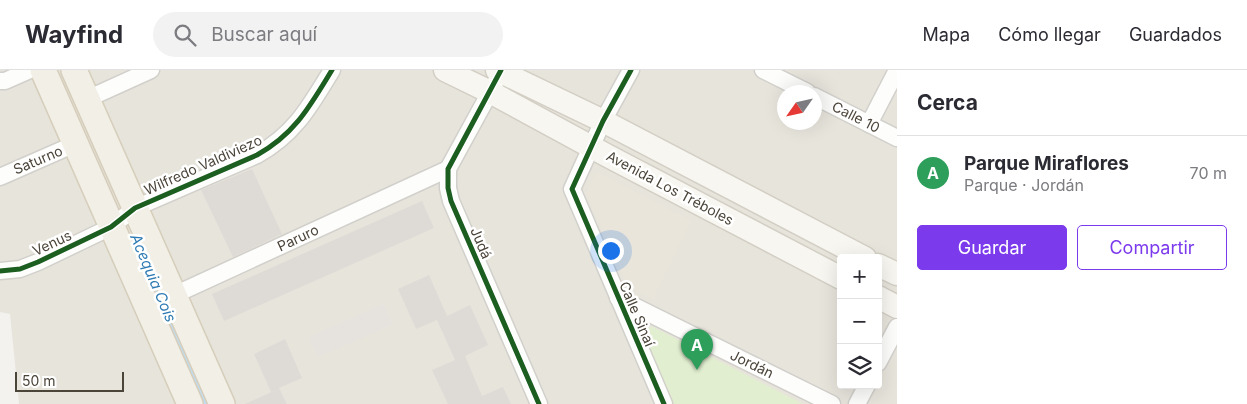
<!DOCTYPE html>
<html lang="es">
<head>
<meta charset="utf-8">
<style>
	body { margin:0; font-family:Inter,sans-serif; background:#f2f2f3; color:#2b2b33 }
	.controls { position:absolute; right:15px; bottom:15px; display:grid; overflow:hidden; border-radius:5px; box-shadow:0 5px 20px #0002 }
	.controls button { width:45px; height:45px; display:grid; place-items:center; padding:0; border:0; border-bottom:1px solid #e1e1e2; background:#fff; color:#2b2b33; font:25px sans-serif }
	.compass { position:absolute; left:777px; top:15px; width:45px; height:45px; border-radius:50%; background:#fff; box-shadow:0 5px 20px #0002; rotate:236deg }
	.scale { position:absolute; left:15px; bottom:12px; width:109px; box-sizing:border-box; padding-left:5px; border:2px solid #4b4439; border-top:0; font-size:14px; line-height:18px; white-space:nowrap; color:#4b4439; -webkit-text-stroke:4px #fff; paint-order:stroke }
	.you { position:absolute; left:610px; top:180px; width:18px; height:18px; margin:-12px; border:4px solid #fff; border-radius:50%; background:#1a73e8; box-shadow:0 0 0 8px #1a73e833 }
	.badge { display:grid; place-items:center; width:32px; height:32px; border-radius:50%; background:#7c3aed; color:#fff; font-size:16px; font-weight:700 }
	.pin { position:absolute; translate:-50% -41px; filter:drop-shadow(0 1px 2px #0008) }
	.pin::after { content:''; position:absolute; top:26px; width:18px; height:15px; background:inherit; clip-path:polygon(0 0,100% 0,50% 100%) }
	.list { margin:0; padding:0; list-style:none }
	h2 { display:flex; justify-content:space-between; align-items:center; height:65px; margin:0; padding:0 20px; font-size:21px }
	h2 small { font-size:16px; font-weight:400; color:#7c7c81 }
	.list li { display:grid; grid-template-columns:32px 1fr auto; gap:15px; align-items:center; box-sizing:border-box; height:75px; padding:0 20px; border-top:1px solid #e1e1e2 }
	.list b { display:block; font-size:19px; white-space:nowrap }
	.list p { margin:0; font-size:16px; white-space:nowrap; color:#7c7c81 }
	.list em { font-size:16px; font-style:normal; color:#7c7c81 }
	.actions { display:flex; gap:10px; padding:15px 20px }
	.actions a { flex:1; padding:11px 0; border:1px solid #7c3aed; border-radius:5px; text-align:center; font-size:18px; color:#7c3aed }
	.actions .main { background:#7c3aed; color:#fff }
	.icon { flex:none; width:28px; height:28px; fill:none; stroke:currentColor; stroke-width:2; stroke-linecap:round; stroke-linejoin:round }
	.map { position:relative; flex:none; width:897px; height:334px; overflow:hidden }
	header { display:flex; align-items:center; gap:30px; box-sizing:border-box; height:70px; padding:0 25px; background:#fff; border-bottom:1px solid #e1e1e2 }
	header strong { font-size:24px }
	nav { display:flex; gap:28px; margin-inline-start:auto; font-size:18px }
	.search { width:350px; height:45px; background:#f2f2f3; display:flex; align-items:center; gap:12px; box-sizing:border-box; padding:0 18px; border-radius:28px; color:#7c7c81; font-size:19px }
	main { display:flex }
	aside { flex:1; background:#fff }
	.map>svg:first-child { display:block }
</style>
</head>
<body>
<header>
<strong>Wayfind</strong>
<div class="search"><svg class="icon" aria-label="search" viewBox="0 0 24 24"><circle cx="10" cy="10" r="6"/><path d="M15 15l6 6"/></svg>Buscar aquí</div>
<nav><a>Mapa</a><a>Cómo llegar</a><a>Guardados</a></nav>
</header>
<main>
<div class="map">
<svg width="897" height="334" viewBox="0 0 897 334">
	<rect width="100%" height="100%" fill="#f4f2ee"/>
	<!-- residential -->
	<path fill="#e7e4dc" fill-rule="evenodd" d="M0 0H897V334H19L10 244 0 242ZM784 22H814V52H784ZM841 188H878V315H841Z"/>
	<!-- education -->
	<polygon fill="#eae5da" points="597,102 691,151 653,229 628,216 586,124"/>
	<!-- green -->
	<polygon fill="#e1eecf" points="653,257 803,334 673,334 643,265 645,258"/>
	<!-- parking -->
	<polygon fill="#e6e3df" points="383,234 393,254 318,287 309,267"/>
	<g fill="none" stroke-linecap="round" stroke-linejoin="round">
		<!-- canal -->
		<polyline stroke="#c0ddf1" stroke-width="15" points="148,197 207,334"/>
	</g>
	<!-- building -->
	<g fill="#dedbd6">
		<polygon points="252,99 282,164 233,187 201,120"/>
		<polygon points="422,131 434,158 224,251 212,224"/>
		<polygon points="429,205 447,246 470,235 488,275 465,286 482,326 503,317 511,334 448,334 432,300 455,290 437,250 416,259 398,219"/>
		<polygon points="285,269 302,308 279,318 287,334 245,334 278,319 271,322 254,284"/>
	</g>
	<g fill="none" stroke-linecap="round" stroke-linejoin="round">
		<defs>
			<g id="street">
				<polyline points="631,0 603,51 572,119 664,334"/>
				<polyline points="763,0 807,22"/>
				<polyline points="0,11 5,11 30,0"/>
				<polyline points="495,13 448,99 448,118 451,131 539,334"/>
				<polyline points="814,26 897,68"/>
				<polyline points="87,29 151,0"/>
				<polyline points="869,54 897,0"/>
				<polyline points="0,107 75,74"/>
				<path d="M0 201 20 199 38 192 111 157 135 138 257 85C295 64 310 36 332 0"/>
				<polyline points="618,228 832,334"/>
				<polyline points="148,237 448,99"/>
				<polyline points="878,293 897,257"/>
				<polyline points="857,334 867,315"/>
			</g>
			<g id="secondary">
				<polyline points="445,0 490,22 608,86 841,208"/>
				<polyline points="497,0 603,51 865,188"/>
				<polyline points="878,195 897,204"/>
				<polyline points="878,227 897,237"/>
			</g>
			<g id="primary">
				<polyline points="43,0 190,334"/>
				<polyline points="74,0 222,334"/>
			</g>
		</defs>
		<!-- street casing -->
		<use href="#street" stroke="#d2d0cb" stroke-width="19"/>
		<!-- secondary casing -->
		<use href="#secondary" stroke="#d3cfc5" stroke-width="25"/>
		<!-- primary casing -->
		<use href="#primary" stroke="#d6cebb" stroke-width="28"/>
		<!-- street -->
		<use href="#street" stroke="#fdfdfc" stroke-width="16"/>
		<!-- secondary -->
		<use href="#secondary" stroke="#f7f6f1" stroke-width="22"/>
		<!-- primary -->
		<use href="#primary" stroke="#f2efe6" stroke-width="25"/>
		<defs>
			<g id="cycleway">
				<polyline points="501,0 448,99 448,118 451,131 539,334"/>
				<polyline points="631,0 603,51 572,119 664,334"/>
				<path d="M0 201 20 199 38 192 111 157 135 138 257 85C295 64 310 36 332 0"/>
			</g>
		</defs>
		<!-- cycleway casing -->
		<use href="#cycleway" stroke="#fff" stroke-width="8"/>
		<!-- cycleway -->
		<use href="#cycleway" stroke="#1b5e20" stroke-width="5"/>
	</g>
	<g text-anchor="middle" stroke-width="5" stroke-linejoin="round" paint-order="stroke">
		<!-- street labels -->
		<g font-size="14" fill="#4b4439" stroke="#fff">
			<text transform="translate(856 47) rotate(27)" y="5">Calle 10</text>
			<text transform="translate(38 90) rotate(-23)" y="5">Saturno</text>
			<text transform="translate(203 95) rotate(-24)" y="5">Wilfredo Valdiviezo</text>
			<text transform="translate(670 118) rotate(28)" y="5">Avenida Los Tréboles</text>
			<text transform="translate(298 168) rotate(-25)" y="5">Paruro</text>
			<text transform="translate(52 173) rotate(-25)" y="5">Venus</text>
			<text transform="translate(481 173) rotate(67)" y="5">Judá</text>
			<text transform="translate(637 244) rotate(67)" y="5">Calle Sinaí</text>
			<text transform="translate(752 294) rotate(26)" y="5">Jordán</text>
		</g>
		<!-- water labels -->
		<g font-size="15" font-style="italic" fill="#2e7ab2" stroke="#fff">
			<text transform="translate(153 208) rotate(67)" y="5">Acequia Cois</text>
		</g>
	</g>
</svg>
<div class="controls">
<button>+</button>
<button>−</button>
<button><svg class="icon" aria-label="layers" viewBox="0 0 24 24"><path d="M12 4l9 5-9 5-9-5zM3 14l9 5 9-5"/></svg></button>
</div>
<svg class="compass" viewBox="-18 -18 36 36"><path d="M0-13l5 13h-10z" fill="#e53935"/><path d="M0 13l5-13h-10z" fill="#7c7c81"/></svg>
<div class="scale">50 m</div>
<div class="you"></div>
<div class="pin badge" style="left:697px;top:300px;background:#2e9e5b">A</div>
</div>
<aside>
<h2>Cerca<small></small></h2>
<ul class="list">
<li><span class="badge" style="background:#2e9e5b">A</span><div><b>Parque Miraflores</b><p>Parque · Jordán</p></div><em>70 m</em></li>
</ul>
<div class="actions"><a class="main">Guardar</a><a>Compartir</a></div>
</aside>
</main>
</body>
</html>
